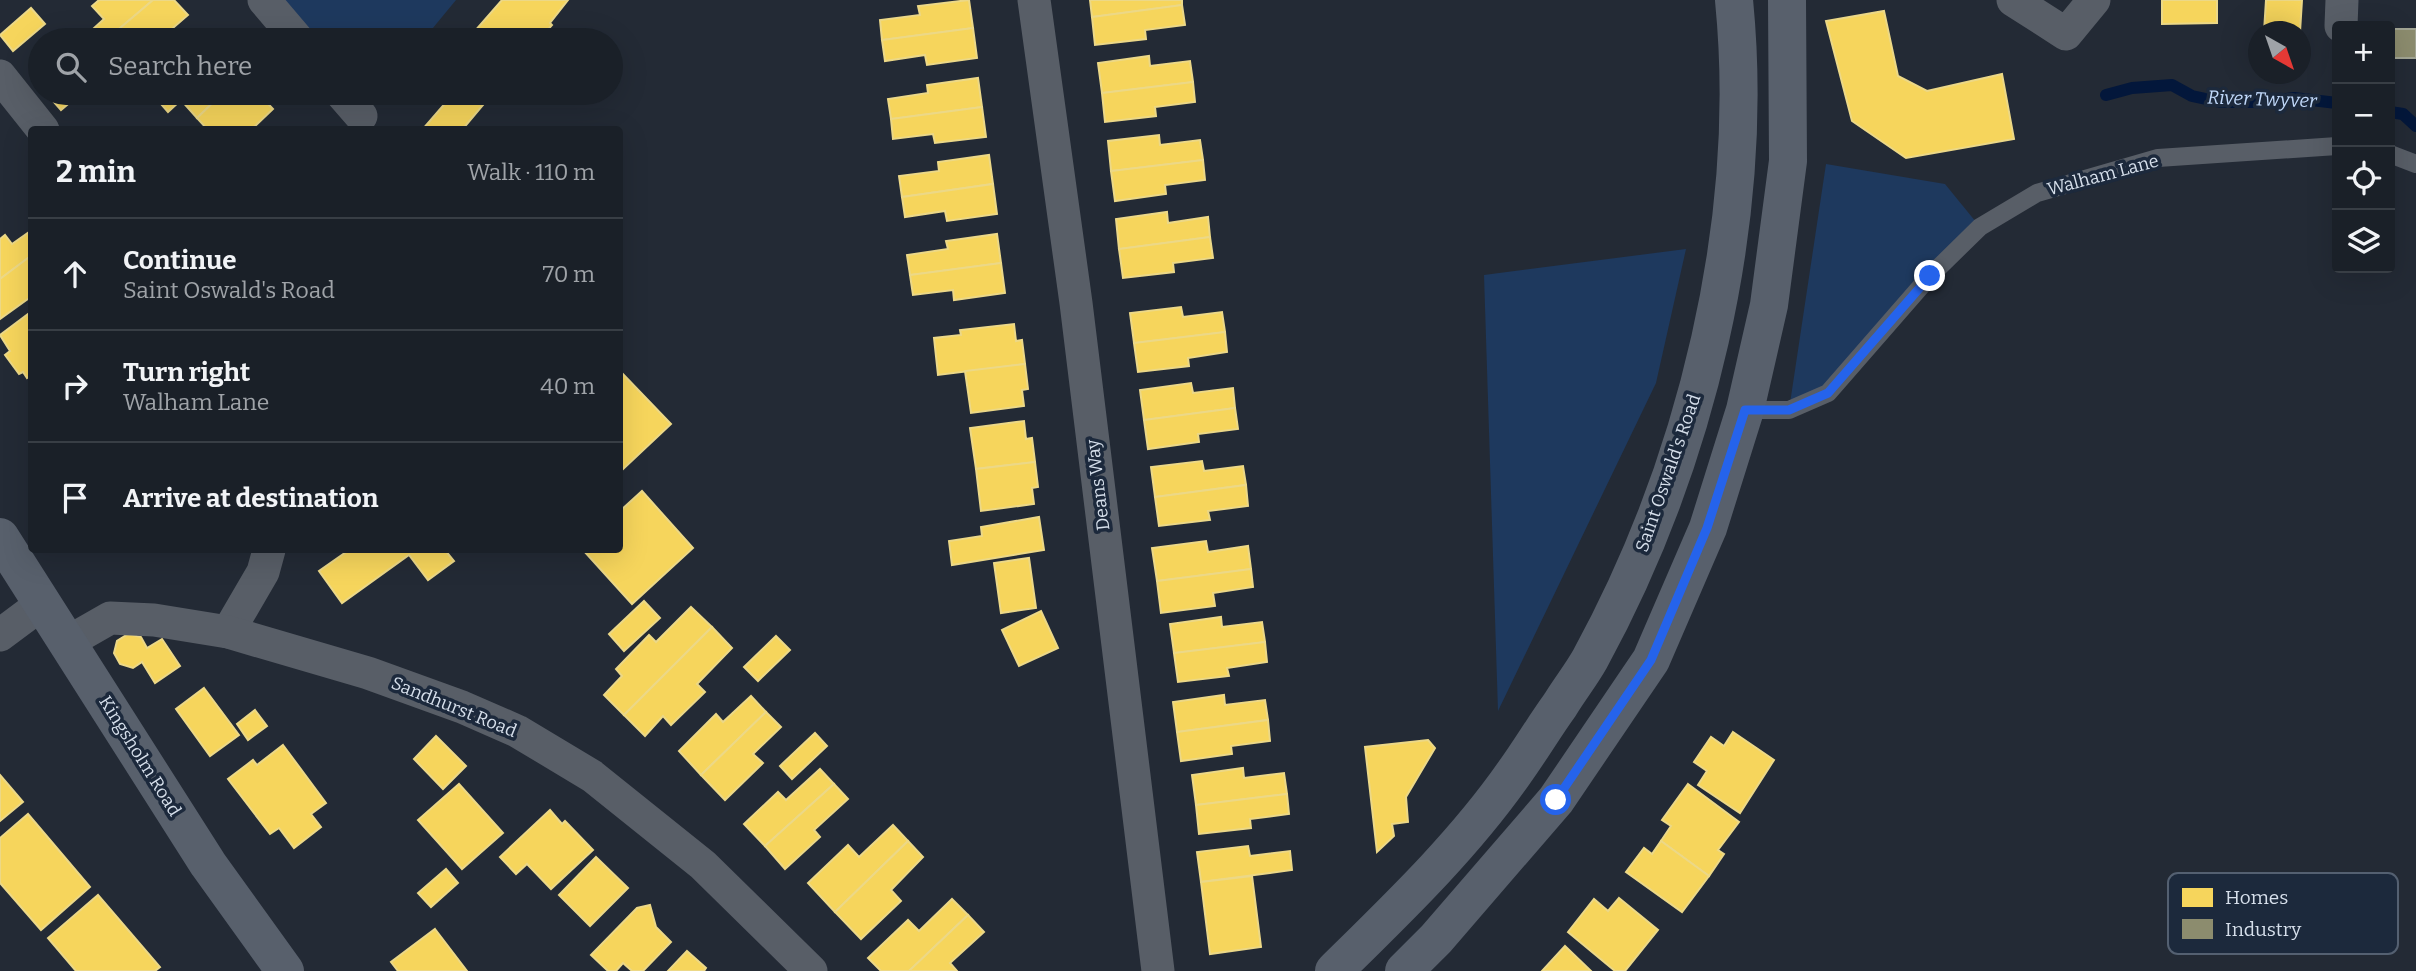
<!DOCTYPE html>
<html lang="en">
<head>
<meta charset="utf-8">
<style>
  body { margin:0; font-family:Bitter,serif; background:#232830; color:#f1f3f6 }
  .controls { position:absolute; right:21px; top:21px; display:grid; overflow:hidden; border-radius:7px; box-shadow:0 7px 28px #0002 }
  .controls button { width:63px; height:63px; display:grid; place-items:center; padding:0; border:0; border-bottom:2px solid #383e45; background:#1a2028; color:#f1f3f6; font:35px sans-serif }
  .compass { position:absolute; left:2248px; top:21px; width:63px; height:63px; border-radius:50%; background:#1a2028; box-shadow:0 7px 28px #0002; rotate:140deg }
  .stop { position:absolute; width:21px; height:21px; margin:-16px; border:5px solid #2563eb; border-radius:50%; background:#fff }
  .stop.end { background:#2563eb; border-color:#fff; box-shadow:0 2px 7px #0008 }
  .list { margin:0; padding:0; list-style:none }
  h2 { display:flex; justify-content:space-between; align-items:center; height:91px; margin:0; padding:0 28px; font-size:30px }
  h2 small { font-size:23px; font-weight:400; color:#9fa3a8 }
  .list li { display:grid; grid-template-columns:46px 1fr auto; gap:21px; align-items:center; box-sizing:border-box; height:112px; padding:0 28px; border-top:2px solid #383e45 }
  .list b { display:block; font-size:26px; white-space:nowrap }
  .list p { margin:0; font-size:23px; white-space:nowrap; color:#9fa3a8 }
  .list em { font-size:23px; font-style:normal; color:#9fa3a8 }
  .icon { flex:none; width:38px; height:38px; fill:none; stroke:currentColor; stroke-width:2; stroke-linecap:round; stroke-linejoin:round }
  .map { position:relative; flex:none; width:2416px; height:971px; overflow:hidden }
  .search { position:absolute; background:#1a2028; box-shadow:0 7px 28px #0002; left:28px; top:28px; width:595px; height:77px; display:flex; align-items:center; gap:18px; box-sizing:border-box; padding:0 24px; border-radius:38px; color:#9fa3a8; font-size:26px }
  .panel { position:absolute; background:#1a2028; box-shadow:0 7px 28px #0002; left:28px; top:126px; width:595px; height:427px; border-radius:7px }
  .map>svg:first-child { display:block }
</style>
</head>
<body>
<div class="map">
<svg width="2416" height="971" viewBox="0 0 2416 971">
  <rect width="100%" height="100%" fill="#232a35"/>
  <!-- green -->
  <g fill="#1e395e">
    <path d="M264,0H456L423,40H298Z"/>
    <path d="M1826,164L1945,184L1980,227L1828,393L1789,410Z"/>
    <path d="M1686,249L1656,383L1498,711L1484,275Z"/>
  </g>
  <!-- homes -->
  <g fill="#f6d55c" stroke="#ecd887" stroke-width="2">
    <path d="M99,0H153L106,40H81L104,19L92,6Z"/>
    <path d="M153,0H174L188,15L159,40H106Z"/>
    <path d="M502,0H568L550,23L552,25L539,40H467Z"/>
    <path d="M969,0L973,28L882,40L880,20L920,15L918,6Z"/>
    <path d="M1090,0H1182V5L1092,17Z"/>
    <path d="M2162,0H2217V23L2162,24Z"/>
    <path d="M2266,0H2302L2300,32H2264Z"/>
    <path d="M1182,5L1185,25L1145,30L1146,39L1095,45L1092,17Z"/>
    <path d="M31,8L45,24L13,51L0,35Z"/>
    <path d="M1884,11L1898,76L1927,91L2002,74L2014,139L1906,158L1852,121L1826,21Z"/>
    <path d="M973,28L977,58L927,65L925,55L885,61L882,40Z"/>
    <path d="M1149,56L1150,66L1190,61L1193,82L1102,93L1098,63Z"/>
    <path d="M978,78L982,107L891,119L888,99L928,93L927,85Z"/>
    <path d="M1193,82L1195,102L1155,107L1156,116L1105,122L1102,93Z"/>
    <path d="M46,93H81L61,110Z"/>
    <path d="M158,93H223L197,118L181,100L168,112L154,96Z"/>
    <path d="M223,93H258L273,109L251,130H208L197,118Z"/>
    <path d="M454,93H493L462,130H422Z"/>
    <path d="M982,107L986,137L935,143L933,134L893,139L891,119Z"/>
    <path d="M1159,135L1160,145L1200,140L1203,160L1111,171L1108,141Z"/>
    <path d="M989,155L993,184L902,197L899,176L939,171L938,162Z"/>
    <path d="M1203,160L1205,180L1165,185L1166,194L1115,201L1111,171Z"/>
    <path d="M993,184L997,214L947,221L945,211L905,217L902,197Z"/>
    <path d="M1167,212L1168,223L1208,217L1210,237L1119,249L1116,219Z"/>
    <path d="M32,230V255L0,279V239L5,235L12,244Z"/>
    <path d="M997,234L1001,263L910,275L907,255L948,249L946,241Z"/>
    <path d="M1210,237L1213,258L1173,263L1174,272L1123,278L1119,249Z"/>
    <path d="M32,255V296L0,319V279Z"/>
    <path d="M1001,263L1005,293L954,300L953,290L913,295L910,275Z"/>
    <path d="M1181,307L1183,317L1222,312L1225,332L1134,343L1130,313Z"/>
    <path d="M32,311V374L27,378L23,372L19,374L5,355L10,351L0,335Z"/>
    <path d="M1014,324L1016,341L1022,340L1025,364L938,375L934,338L961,335L960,330Z"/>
    <path d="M1225,332L1227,352L1188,358L1189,366L1138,372L1134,343Z"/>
    <path d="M1025,364L1028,389L1022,390L1024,406L971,413L965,371Z"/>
    <path d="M620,371L671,424L620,472Z"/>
    <path d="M1191,383L1193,393L1233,388L1235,408L1144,420L1140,390Z"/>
    <path d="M1235,408L1238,429L1198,434L1199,442L1148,449L1144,420Z"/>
    <path d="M1024,421L1026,439L1032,438L1035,462L976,469L970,428Z"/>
    <path d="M1202,461L1204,471L1243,466L1246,485L1155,497L1151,467Z"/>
    <path d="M1035,462L1038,487L1032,488L1034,504L981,511L976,469Z"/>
    <path d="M1246,485L1248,506L1208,511L1210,520L1159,526L1155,497Z"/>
    <path d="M642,491L693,548L632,604L583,550H620V511Z"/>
    <path d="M1039,517L1044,550L952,565L949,541L982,536L981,527Z"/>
    <path d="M1206,541L1208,552L1248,546L1251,569L1157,581L1152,548Z"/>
    <path d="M349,550H445L454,561L428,580L409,555L342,603L319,571Z"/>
    <path d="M1029,558L1036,608L1001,613L994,563Z"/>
    <path d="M1251,569L1253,587L1213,593L1215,606L1161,613L1157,581Z"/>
    <path d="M644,601L660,618L624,651L609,634Z"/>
    <path d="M691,607L712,627L624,715L604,695L622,676L616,669L649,635L656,642Z"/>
    <path d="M1041,611L1058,648L1019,666L1002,630Z"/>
    <path d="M1221,617L1222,627L1262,622L1265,642L1174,653L1170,624Z"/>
    <path d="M712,627L732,648L697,684L705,692L671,725L663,716L645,736L624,715Z"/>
    <path d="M128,634L141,637L147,648L162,639L180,666L155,683L142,662L133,668L120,664L114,653L117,641Z"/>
    <path d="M776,636L790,650L758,681L744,667Z"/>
    <path d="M1265,642L1267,662L1227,668L1229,676L1178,682L1174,653Z"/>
    <path d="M204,688L239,735L210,756L176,709Z"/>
    <path d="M1224,695L1225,705L1265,700L1268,720L1177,732L1173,702Z"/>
    <path d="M751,696L766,712L701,775L679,751L716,714L723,722Z"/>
    <path d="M255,710L267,726L248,740L237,724Z"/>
    <path d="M766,712L781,727L753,754L763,763L725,800L701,775Z"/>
    <path d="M1268,720L1270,741L1231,746L1232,754L1181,761L1177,732Z"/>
    <path d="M1733,732L1774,760L1740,813L1698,785L1707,771L1694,762L1711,737L1724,746Z"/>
    <path d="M815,733L827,746L792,779L780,766Z"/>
    <path d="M436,736L466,766L443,789L414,759Z"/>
    <path d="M1428,740L1435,748L1406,797L1408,822L1392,824L1394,836L1377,852L1365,747Z"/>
    <path d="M283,745L326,803L311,814L321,827L294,848L279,828L270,834L228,779L253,760L257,765Z"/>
    <path d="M1243,768L1244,778L1284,773L1287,794L1196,805L1192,775Z"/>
    <path d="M820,769L834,784L765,846L744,824L778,792L786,800Z"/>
    <path d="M0,775L23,802L0,821Z"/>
    <path d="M459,784L503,833L462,869L418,820Z"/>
    <path d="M834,784L848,799L814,830L820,837L785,869L765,846Z"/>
    <path d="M1688,784L1739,822L1718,850L1724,854L1709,876L1661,841L1671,826L1662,820Z"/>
    <path d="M1287,794L1289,814L1250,819L1251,828L1199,834L1196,805Z"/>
    <path d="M550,810L562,824L565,821L593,850L551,889L527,864L516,874L500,857Z"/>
    <path d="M28,814L90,887L41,930L0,883V838Z"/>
    <path d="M893,825L908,841L835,912L808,883L848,845L859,857Z"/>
    <path d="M908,841L923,857L891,890L901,901L861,939L835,912Z"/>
    <path d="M1661,841L1709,876L1682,912L1626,872L1644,848L1652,854Z"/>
    <path d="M1248,846L1250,856L1290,851L1292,870L1201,882L1197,852Z"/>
    <path d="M596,857L628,888L590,926L559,895Z"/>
    <path d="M446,869L458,883L431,907L418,893Z"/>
    <path d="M1252,876L1261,947L1210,954L1201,882Z"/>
    <path d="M98,895L160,967L155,971H76L48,938Z"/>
    <path d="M1619,898L1658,930L1625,971H1615L1568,932L1594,899L1608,911Z"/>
    <path d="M952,899L968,915L909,971H881L868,958L908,920L919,931Z"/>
    <path d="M650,905L656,927L671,942L643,971H632L623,963L616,971H608L591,955L637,908Z"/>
    <path d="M968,915L984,932L950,963L957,971H909Z"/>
    <path d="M435,929L467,971H398L391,962Z"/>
    <path d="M1565,946L1591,971H1542Z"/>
    <path d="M687,951L706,968L704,971H668Z"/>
  </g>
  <!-- industry -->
  <rect fill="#8c8c6e" stroke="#a2a594" stroke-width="2" x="2390" y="29" width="26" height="29"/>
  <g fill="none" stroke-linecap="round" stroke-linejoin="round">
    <!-- stream -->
    <g stroke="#03173b" stroke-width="12">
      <path d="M2106,95L2132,88L2172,85L2192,96L2220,102H2259L2294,98L2337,103"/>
      <path d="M2390,112L2403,114L2416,126"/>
    </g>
    <!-- service -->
    <g stroke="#585e67" stroke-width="18">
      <path d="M2390,154L2416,164"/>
      <path d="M1745,410H1789L1828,393L1930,276L1980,227L2037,193L2158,158L2337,146"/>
    </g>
    <!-- minor -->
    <g stroke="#585e67" stroke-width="33">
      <path d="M264,0L298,40"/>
      <path d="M1034,0L1076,303L1158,971"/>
      <path d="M2013,0L2066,34L2094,0"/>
      <path d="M2341,26L2342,0"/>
      <path d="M0,76L43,130"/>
      <path d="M341,93L361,116"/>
      <path d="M228,632L263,572L269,550"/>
      <path d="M0,635L43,603"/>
      <path d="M68,642L110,618L154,620L228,632L368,673L462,707L517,731L592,776L703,865L811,971"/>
    </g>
    <!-- primary -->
    <g stroke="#58606c" stroke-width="38">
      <path d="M0,537L208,864L285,971"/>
      <path d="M1334,971C1397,909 1463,846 1514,773C1530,751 1544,727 1560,705C1569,690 1581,675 1590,659C1696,465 1756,221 1734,0"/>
      <path d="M1404,971L1436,939L1556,800L1651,660L1708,528L1745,410L1769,305L1788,161L1787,0"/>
    </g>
  </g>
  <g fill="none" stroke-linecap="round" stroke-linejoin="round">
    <!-- route -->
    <path stroke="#2563eb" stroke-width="9" d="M1556,800L1651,660L1707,528L1745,410H1789L1828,393L1930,276"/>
  </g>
  <g text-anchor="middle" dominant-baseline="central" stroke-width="7" stroke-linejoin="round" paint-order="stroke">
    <!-- street labels -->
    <g font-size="18" fill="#d6dfeb" stroke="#1c293c">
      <text transform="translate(2103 175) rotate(-15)">Walham Lane</text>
      <text transform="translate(1668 473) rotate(-71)">Saint Oswald's Road</text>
      <text transform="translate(1098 485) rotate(-97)">Deans Way</text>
      <text transform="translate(454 707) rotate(22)">Sandhurst Road</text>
      <text transform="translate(140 756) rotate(58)">Kingsholm Road</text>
    </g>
    <!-- water labels -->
    <g font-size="19" font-style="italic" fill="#c1d9fa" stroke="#1c293c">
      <text transform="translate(2262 99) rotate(2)">River Twyver</text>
    </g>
  </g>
  <!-- legend -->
  <rect x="2168" y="873" width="230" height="81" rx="10" fill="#1c293c" stroke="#546071" stroke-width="2"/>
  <rect x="2182" y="888" width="31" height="19" fill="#f6d55c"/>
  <rect x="2182" y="919" width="31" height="20" fill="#8c8c6e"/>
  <g font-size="19" fill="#d6dfeb">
    <text x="2225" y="904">Homes</text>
    <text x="2225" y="936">Industry</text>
  </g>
</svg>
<div class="controls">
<button>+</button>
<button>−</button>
<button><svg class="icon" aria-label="locate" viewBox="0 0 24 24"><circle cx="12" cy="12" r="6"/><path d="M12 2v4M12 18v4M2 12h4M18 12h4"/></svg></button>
<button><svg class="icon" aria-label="layers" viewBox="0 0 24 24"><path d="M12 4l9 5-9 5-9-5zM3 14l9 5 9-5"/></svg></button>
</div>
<svg class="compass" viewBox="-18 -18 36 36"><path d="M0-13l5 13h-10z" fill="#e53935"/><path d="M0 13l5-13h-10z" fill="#9fa3a8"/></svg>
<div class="stop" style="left:1556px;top:800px"></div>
<div class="stop end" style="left:1930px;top:276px"></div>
<div class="search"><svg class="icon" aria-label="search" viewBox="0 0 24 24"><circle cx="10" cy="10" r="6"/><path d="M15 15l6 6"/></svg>Search here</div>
<section class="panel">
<h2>2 min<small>Walk · 110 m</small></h2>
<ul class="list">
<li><svg class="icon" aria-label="ahead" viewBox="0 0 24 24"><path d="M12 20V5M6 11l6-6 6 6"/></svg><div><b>Continue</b><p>Saint Oswald's Road</p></div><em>70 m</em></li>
<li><svg class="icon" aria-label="right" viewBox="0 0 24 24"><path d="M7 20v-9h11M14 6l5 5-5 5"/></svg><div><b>Turn right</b><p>Walham Lane</p></div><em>40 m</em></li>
<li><svg class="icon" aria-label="arrive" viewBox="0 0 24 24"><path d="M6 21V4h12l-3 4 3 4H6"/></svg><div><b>Arrive at destination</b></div></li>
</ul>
</section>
</div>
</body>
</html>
